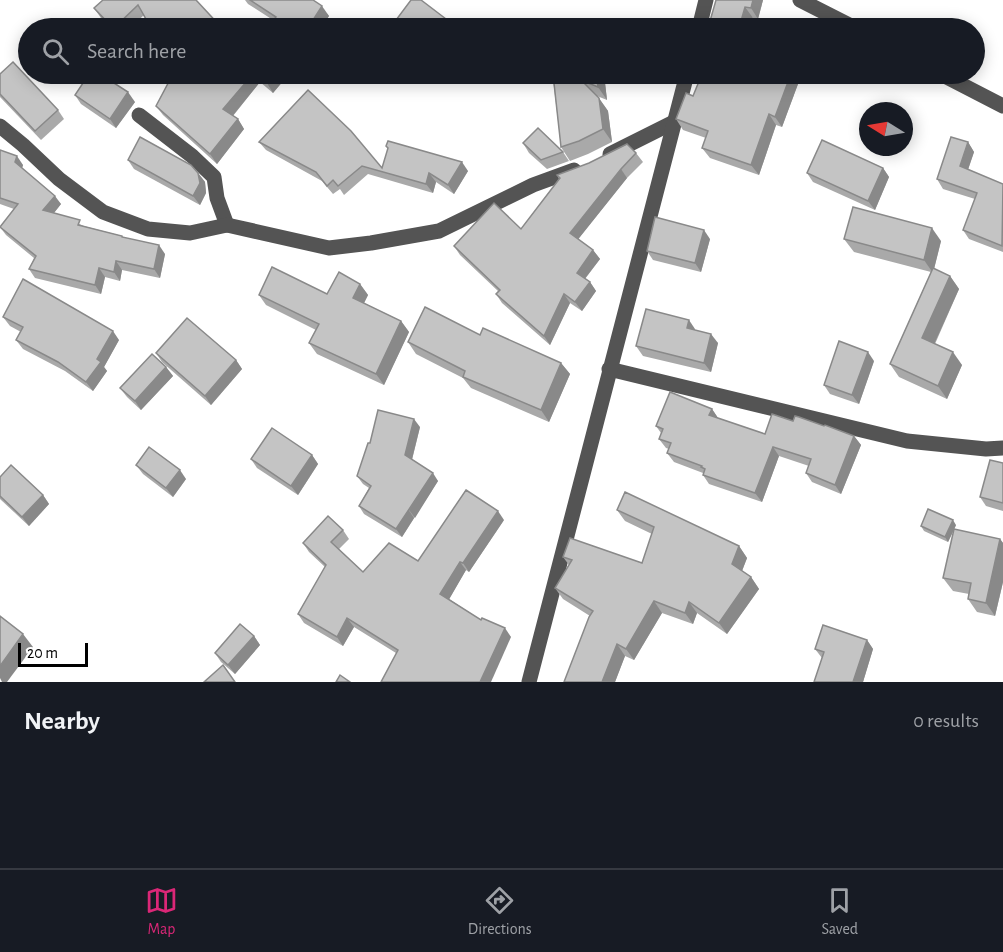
<!DOCTYPE html>
<html lang="en">
<head>
<meta charset="utf-8">
<style>
  body { margin:0; font-family:"Alegreya Sans",sans-serif; background:#242831; color:#f1f3f6 }
  .compass { position:absolute; left:859px; top:102px; width:54px; height:54px; border-radius:50%; background:#171b24; box-shadow:0 3px 15px #0003; rotate:281deg }
  .scale { position:absolute; left:18px; bottom:15px; width:70px; box-sizing:border-box; padding-left:6px; border:3px solid #000; border-top:0; font-size:16px; line-height:21px; white-space:nowrap; color:#000; -webkit-text-stroke:4px #fff; paint-order:stroke }
  .list { margin:0; padding:0; list-style:none }
  h2 { display:flex; justify-content:space-between; align-items:center; height:78px; margin:0; padding:0 24px; font-size:26px }
  h2 small { font-size:20px; font-weight:400; color:#9ea1a6 }
  .icon { flex:none; width:33px; height:33px; fill:none; stroke:currentColor; stroke-width:2; stroke-linecap:round; stroke-linejoin:round }
  .map { position:relative; flex:none; width:1003px; height:682px; overflow:hidden }
  .search { position:absolute; background:#171b24; box-shadow:0 3px 15px #0003; left:18px; right:18px; top:18px; height:66px; display:flex; align-items:center; gap:15px; box-sizing:border-box; padding:0 21px; border-radius:33px; color:#9ea1a6; font-size:22px }
  .sheet { height:186px; background:#171b24 }
  nav { display:flex; justify-content:space-around; align-items:center; box-sizing:border-box; height:84px; border-top:2px solid #363941; background:#171b24; font-size:16px; color:#9ea1a6 }
  nav a { display:grid; justify-items:center; gap:3px }
  nav .on { color:#db2777 }
  .map>svg:first-child { display:block }
</style>
</head>
<body>
<div class="map">
<svg width="1003" height="682" viewBox="0 0 1003 682">
  <rect width="100%" height="100%" fill="#fff"/>
  <g fill="none" stroke-linecap="round" stroke-linejoin="round">
    <!-- minor -->
    <g stroke="#545454" stroke-width="15">
      <path d="M800,0L855,28"/>
      <path d="M699,28L706,0"/>
      <path d="M941,74L1003,106"/>
      <path d="M139,115L192,156L214,177L217,198L227,225"/>
      <path d="M0,126L23,145L59,179L103,212L148,229L190,233L227,225L329,248L371,243L439,231L533,185L574,170"/>
      <path d="M610,154L674,122"/>
      <path d="M609,369L907,441L986,449L1003,448"/>
      <path d="M529,682L687,74"/>
    </g>
  </g>
  <!-- wall -->
  <g fill="#a9a9a9">
    <path d="M196,0L222,28H151L144,15L130,28H111L101,18L94,8Z"/>
    <path d="M245,0H313L329,16L321,28H267L273,20L248,4Z"/>
    <path d="M716,0H763L758,19L753,18Z"/>
    <path d="M0,74L58,110L64,119L41,140L0,97Z"/>
    <path d="M173,74H289L273,93L260,82L233,116L238,119L244,129L217,164L163,115L156,106Z"/>
    <path d="M543,74H604L607,100L597,96L608,111L612,142L588,154L570,161L561,147L553,79L545,76Z"/>
    <path d="M798,84L782,127L776,125L759,175L710,158L702,148L706,138L683,130L676,119L693,96Z"/>
    <path d="M75,95L135,102L116,128L81,104Z"/>
    <path d="M259,142L382,168L388,149L386,146L468,171L454,194L436,182L433,193L368,174L344,195L340,189L333,194L322,181L266,150Z"/>
    <path d="M968,142L974,152L968,170L1003,184V252L969,239L963,230L975,199L943,189L937,179Z"/>
    <path d="M523,143L563,152L569,161L547,169L529,153Z"/>
    <path d="M0,150L23,165L22,168L61,204L54,213L84,226L122,236L124,238L165,254L160,278L122,270L120,281L105,277L101,294L35,278L29,269L34,258L6,235L0,227L14,209L0,204Z"/>
    <path d="M636,153L643,162L627,178L578,239L593,250L600,259L585,279L590,282L596,291L582,311L570,303L550,345L502,303L496,294L498,291L460,255L454,246L521,229L559,179L557,175Z"/>
    <path d="M128,160L198,173L205,182L206,193L200,205L134,169Z"/>
    <path d="M883,168L889,177L875,210L813,182L807,173Z"/>
    <path d="M710,239L701,272L653,260L647,251Z"/>
    <path d="M844,239L941,241L934,269L950,276L959,289L935,344L962,365L947,399L899,377L890,364L931,272L854,252Z"/>
    <path d="M360,284L368,295L364,303L401,321L409,332L384,385L317,354L309,343L316,330L266,305L259,295L327,294Z"/>
    <path d="M3,317L119,340L104,367L107,371L93,391L65,371L23,349L16,340L21,332L10,326Z"/>
    <path d="M695,329V330L718,343L711,372L643,356L636,346Z"/>
    <path d="M480,335L561,363L570,374L549,422L471,388L463,378L416,354L408,342Z"/>
    <path d="M156,353L236,360L242,369L211,405L162,362Z"/>
    <path d="M874,361L859,404L830,394L824,385Z"/>
    <path d="M166,367L173,376L141,410L127,397L120,388Z"/>
    <path d="M712,409L718,418L765,434L793,421L854,436L861,445L841,494L812,482L806,473L809,466L779,456L762,502L709,484L703,475V473L674,462L667,453L669,449L666,448L659,439L661,433L656,426Z"/>
    <path d="M420,427L412,460L438,481L402,537L364,514L359,506L369,488L363,484L357,476L370,443Z"/>
    <path d="M312,455L318,464L298,495L257,468L251,459Z"/>
    <path d="M1003,463V511L986,506L980,497Z"/>
    <path d="M136,465L186,479L173,497L143,474Z"/>
    <path d="M0,477L43,495L49,504L29,526L0,499Z"/>
    <path d="M617,510L739,546L747,558L742,571L751,577L759,589L727,634L697,613L693,624L662,613L634,660L625,656L615,682H564L590,616L563,599L555,588L569,565L563,557L642,563L652,534L625,521Z"/>
    <path d="M504,520L469,572L466,570L449,599L481,620L511,637L396,653L354,627L343,646L304,623L298,614L325,567L309,552L303,543L343,530L349,539L339,549L363,572L418,561Z"/>
    <path d="M956,525L954,530L1000,539L1003,543V582L995,616L977,612L968,599L969,594L953,591L943,578L954,530L948,542L924,531L921,526Z"/>
    <path d="M254,636L260,645L235,674L221,662L215,653Z"/>
    <path d="M867,640L873,649L863,682H814L822,658L815,649Z"/>
  </g>
  <!-- shaded-wall -->
  <g fill="#898989">
    <path d="M753,0H763L758,19L751,8Z"/>
    <path d="M322,6L329,16L321,28H308Z"/>
    <path d="M745,7L753,18L750,28H739Z"/>
    <path d="M178,19L184,28H172Z"/>
    <path d="M450,22L454,28H445Z"/>
    <path d="M253,74H254L260,82L230,119L223,109Z"/>
    <path d="M274,74H289L273,93L267,83Z"/>
    <path d="M596,74H604L607,100L598,87Z"/>
    <path d="M791,74L798,84L782,127L775,117Z"/>
    <path d="M128,92L135,102L116,128L110,119Z"/>
    <path d="M599,98L608,111L612,142L603,129Z"/>
    <path d="M769,114L776,125L759,175L751,165Z"/>
    <path d="M238,119L244,129L217,164L210,154Z"/>
    <path d="M968,142L974,152L966,175L960,166Z"/>
    <path d="M17,156L23,165L21,171L15,162Z"/>
    <path d="M462,162L468,171L454,194L448,185Z"/>
    <path d="M883,168L889,177L875,210L868,201Z"/>
    <path d="M621,169L627,178L576,242L570,233Z"/>
    <path d="M198,173L205,182L206,193L200,205L193,196Z"/>
    <path d="M429,173L436,182L433,193L426,184Z"/>
    <path d="M55,196L61,204L49,219L43,210Z"/>
    <path d="M932,228L941,241L933,273L924,260Z"/>
    <path d="M704,230L710,239L701,272L695,263Z"/>
    <path d="M159,245L165,254L160,278L154,269Z"/>
    <path d="M593,250L600,259L583,281L577,273Z"/>
    <path d="M116,261L122,270L120,281L114,272Z"/>
    <path d="M99,268L105,277L101,294L95,285Z"/>
    <path d="M950,276L959,289L931,351L922,338Z"/>
    <path d="M590,282L596,291L582,311L575,302Z"/>
    <path d="M360,284L368,295L361,309L353,298Z"/>
    <path d="M564,294L570,303L550,345L544,336Z"/>
    <path d="M689,320L695,329L693,337L687,328Z"/>
    <path d="M401,321L409,332L384,385L376,374Z"/>
    <path d="M113,331L119,340L104,367L107,371L93,391L86,382L97,359Z"/>
    <path d="M711,334L718,343L711,372L704,363Z"/>
    <path d="M868,352L874,361L859,404L852,395Z"/>
    <path d="M953,352L962,365L947,399L938,386Z"/>
    <path d="M236,360L242,369L211,405L205,396Z"/>
    <path d="M561,363L570,374L549,422L541,410Z"/>
    <path d="M166,367L173,376L141,410L135,401Z"/>
    <path d="M712,409L718,418L709,415Z"/>
    <path d="M414,419L420,427L411,463L405,455Z"/>
    <path d="M854,436L861,445L841,494L835,485Z"/>
    <path d="M773,447L779,456L762,502L755,493Z"/>
    <path d="M312,455L318,464L298,495L291,486Z"/>
    <path d="M180,470L186,479L173,497L166,488Z"/>
    <path d="M433,473L438,481L415,518L409,510Z"/>
    <path d="M43,495L49,504L29,526L22,517Z"/>
    <path d="M408,509L414,518L402,537L396,529Z"/>
    <path d="M498,511L504,520L469,572L463,563Z"/>
    <path d="M953,520L956,525L948,542L945,537Z"/>
    <path d="M1000,539L1003,543V582L995,616L986,603Z"/>
    <path d="M739,546L747,558L740,576L732,564Z"/>
    <path d="M460,562L466,570L447,603L440,594Z"/>
    <path d="M751,577L759,589L727,634L719,623Z"/>
    <path d="M654,601L662,613L634,660L626,649Z"/>
    <path d="M689,602L697,613L693,624L685,613Z"/>
    <path d="M347,618L354,627L343,646L337,637Z"/>
    <path d="M505,628L511,637L491,682H480Z"/>
    <path d="M23,634L33,647L7,682H2L0,678V666Z"/>
    <path d="M254,636L260,645L235,674L228,665Z"/>
    <path d="M867,640L873,649L863,682H853Z"/>
    <path d="M617,644L625,656L615,682H602Z"/>
  </g>
  <!-- building -->
  <g fill="#c4c4c4" stroke="#898989" stroke-width="1.5">
    <path d="M103,0H196L222,28H193L178,19L172,28H151L138,5L114,28H113L94,8Z"/>
    <path d="M250,0H313L322,6L308,28H267L276,17Z"/>
    <path d="M411,0H421L450,22L445,28H398L393,24Z"/>
    <path d="M716,0H753L751,8L745,7L739,28H708Z"/>
    <path d="M13,62L58,110L35,131L0,94V74Z"/>
    <path d="M89,74H100L128,92L110,119L75,95Z"/>
    <path d="M173,74H253L223,109L238,119L210,154L156,106Z"/>
    <path d="M255,74H274L267,83Z"/>
    <path d="M553,74H596L598,87L581,80L599,98L603,129L579,141L561,147Z"/>
    <path d="M702,74H791L775,117L769,114L751,165L702,148L708,131L676,119L686,93L693,96Z"/>
    <path d="M308,90L351,131L382,168L388,148L386,146L388,141L462,162L448,185L429,173L426,184L362,166L338,186L333,180L327,186L316,172L259,142Z"/>
    <path d="M538,128L563,152L541,160L523,143Z"/>
    <path d="M140,137L191,165L198,173L200,183L193,196L128,160Z"/>
    <path d="M951,137L968,142L960,166L1003,184L1002,246L963,230L977,193L937,179Z"/>
    <path d="M822,140L883,168L868,201L807,173Z"/>
    <path d="M627,144L636,153L621,169L570,233L593,250L577,273L590,282L575,302L564,294L544,336L496,294L500,290L454,246L494,203L521,229L560,178L557,175L589,163Z"/>
    <path d="M0,150L17,156L15,162L55,196L43,210L80,220L78,225L122,236V237L159,245L154,269L116,261L114,272L99,268L95,285L29,269L36,256L0,227L18,204L0,198Z"/>
    <path d="M853,207L932,228L924,260L844,239Z"/>
    <path d="M655,217L704,230L695,263L647,251Z"/>
    <path d="M272,267L327,294L339,272L360,284L353,298L401,321L376,374L309,343L319,324L259,295Z"/>
    <path d="M933,268L950,276L922,338L953,352L938,386L890,364Z"/>
    <path d="M23,279L113,331L97,359L101,362L86,382L58,362L16,340L23,327L3,317Z"/>
    <path d="M425,307L480,335L483,328L561,363L541,410L463,377L465,371L408,342Z"/>
    <path d="M646,309L689,320L687,328L711,334L704,363L636,346Z"/>
    <path d="M187,318L236,360L205,396L156,353Z"/>
    <path d="M839,341L868,352L852,395L824,385Z"/>
    <path d="M152,354L166,367L135,401L120,388Z"/>
    <path d="M670,392L712,409L709,415L765,434L772,414L793,421L795,416L799,417L824,426L825,425L854,436L835,485L806,473L811,459L773,447L755,493L703,475L705,469L701,467L702,466L667,453L671,443L659,439L663,429L656,426Z"/>
    <path d="M378,410L414,419L405,455L433,473L396,529L359,506L371,486L357,476L368,443H370Z"/>
    <path d="M272,428L312,455L291,486L251,459Z"/>
    <path d="M149,447L180,470L166,488L136,465Z"/>
    <path d="M990,460L1003,463V503L980,497Z"/>
    <path d="M11,465L43,495L22,517L0,496V477Z"/>
    <path d="M466,490L498,511L463,563L460,562L440,594L481,620L482,618L505,628L480,682H381L398,650L347,618L337,637L298,614L326,565L303,543L328,516L343,530L331,542L363,572L389,543L418,561Z"/>
    <path d="M625,492L739,546L732,564L751,577L719,623L689,602L685,613L654,601L626,649L617,644L602,682H564L589,617L593,611L555,588L572,560L563,557L570,538L642,563L654,527L617,510Z"/>
    <path d="M928,509L953,520L945,537L921,526Z"/>
    <path d="M954,529L1000,539L986,603L968,599L971,583L943,578Z"/>
    <path d="M0,616L23,634L0,666Z"/>
    <path d="M240,624L254,636L228,665L215,653Z"/>
    <path d="M823,625L867,640L853,682H814L824,652L815,649Z"/>
    <path d="M223,665L235,682H204Z"/>
    <path d="M340,675L350,682H336Z"/>
  </g>
</svg>
<svg class="compass" viewBox="-18 -18 36 36"><path d="M0-13l5 13h-10z" fill="#e53935"/><path d="M0 13l5-13h-10z" fill="#9ea1a6"/></svg>
<div class="scale">20 m</div>
<div class="search"><svg class="icon" aria-label="search" viewBox="0 0 24 24"><circle cx="10" cy="10" r="6"/><path d="M15 15l6 6"/></svg>Search here</div>
</div>
<section class="sheet">
<h2>Nearby<small>0 results</small></h2>
<ul class="list">
</ul>
</section>
<nav>
<a class="on"><svg class="icon" aria-label="map" viewBox="0 0 24 24"><path d="M3 6l6-2 6 2 6-2v14l-6 2-6-2-6 2zM9 4v14M15 6v14"/></svg>Map</a>
<a><svg class="icon" aria-label="directions" viewBox="0 0 24 24"><path d="M12 3l9 9-9 9-9-9zM9 14v-3h6M13 9l2 2-2 2"/></svg>Directions</a>
<a><svg class="icon" aria-label="saved" viewBox="0 0 24 24"><path d="M7 4h10v16l-5-4-5 4z"/></svg>Saved</a>
</nav>
</body>
</html>
